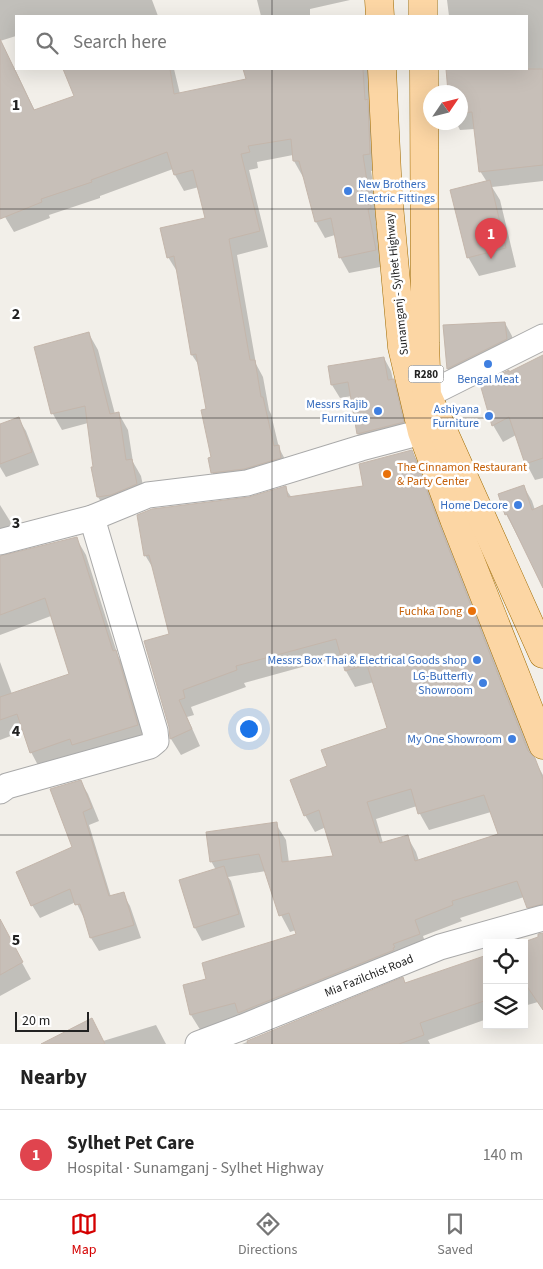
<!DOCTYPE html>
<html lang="en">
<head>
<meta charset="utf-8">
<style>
  body { margin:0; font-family:"Source Sans 3",sans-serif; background:#f2f2f2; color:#222 }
  .controls { position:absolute; right:15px; bottom:15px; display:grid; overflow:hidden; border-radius:0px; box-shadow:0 5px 20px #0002 }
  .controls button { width:45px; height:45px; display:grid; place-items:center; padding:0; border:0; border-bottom:1px solid #e0e0e0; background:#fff; color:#222; font:25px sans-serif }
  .compass { position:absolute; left:423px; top:85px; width:45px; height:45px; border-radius:50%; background:#fff; box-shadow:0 5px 20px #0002; rotate:55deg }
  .scale { position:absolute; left:15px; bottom:12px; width:74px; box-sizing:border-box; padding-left:5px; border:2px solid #222; border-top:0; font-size:14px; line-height:18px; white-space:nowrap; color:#222; -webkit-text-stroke:4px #fff; paint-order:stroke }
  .you { position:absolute; left:248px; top:728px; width:18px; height:18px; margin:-12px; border:4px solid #fff; border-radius:50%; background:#1a73e8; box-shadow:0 0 0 8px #1a73e833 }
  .badge { display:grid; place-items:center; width:32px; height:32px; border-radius:50%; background:#d40000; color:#fff; font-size:16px; font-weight:700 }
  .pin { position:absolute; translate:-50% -41px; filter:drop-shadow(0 1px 2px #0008) }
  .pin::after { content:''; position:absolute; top:26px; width:18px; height:15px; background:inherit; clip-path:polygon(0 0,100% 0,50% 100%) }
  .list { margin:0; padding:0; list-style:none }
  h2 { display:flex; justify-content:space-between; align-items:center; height:65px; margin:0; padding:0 20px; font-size:21px }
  h2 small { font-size:16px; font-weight:400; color:#767676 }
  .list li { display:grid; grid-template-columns:32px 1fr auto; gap:15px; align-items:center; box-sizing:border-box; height:90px; padding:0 20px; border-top:1px solid #e0e0e0 }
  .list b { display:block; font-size:19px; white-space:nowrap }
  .list p { margin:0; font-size:16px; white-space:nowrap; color:#767676 }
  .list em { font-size:16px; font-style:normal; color:#767676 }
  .icon { flex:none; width:28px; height:28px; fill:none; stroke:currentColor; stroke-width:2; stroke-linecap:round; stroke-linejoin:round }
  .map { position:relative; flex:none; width:543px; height:1044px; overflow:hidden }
  .search { position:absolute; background:#fff; box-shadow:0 5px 20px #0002; left:15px; right:15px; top:15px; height:55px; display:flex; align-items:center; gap:12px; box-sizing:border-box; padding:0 18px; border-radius:0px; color:#767676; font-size:19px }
  .sheet { height:155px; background:#fff }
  nav { display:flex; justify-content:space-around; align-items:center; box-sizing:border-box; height:70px; border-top:1px solid #e0e0e0; background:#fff; font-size:14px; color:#767676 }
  nav a { display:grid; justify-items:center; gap:2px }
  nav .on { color:#d40000 }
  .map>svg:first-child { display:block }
</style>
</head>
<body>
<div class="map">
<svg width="543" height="1044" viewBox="0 0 543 1044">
  <rect width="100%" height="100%" fill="#f2efe9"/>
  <!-- shadow -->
  <g fill="#0003" fill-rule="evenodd">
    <path d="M0,0H152L158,16H16V36L0,41Z"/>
    <path d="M257,0H350L310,9V16H261Z"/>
    <path d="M447,0H543V181L492,187L500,200L516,267L479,276L468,257L487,182L480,171L475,129L460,130L456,122H460V92H449L447,70L452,69H527V16H449Z"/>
    <path d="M6,53L15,69L35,111L76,96L64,69H174L180,94L247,80L245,69H371L379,169L371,171L380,224L376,225L385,266L349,273L340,257L335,235L325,238L316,222L304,177H303L294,161L293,155L257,162L258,168L249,170L268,247L237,255L256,364L263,377L269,410L271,414L279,448L287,463L221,488L212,472L213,458L207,410L200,367L192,355L178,273L168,257L207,219L199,187L184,191L175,175L173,169L100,196V198L49,215L50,218L14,232L5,217L0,204V55Z"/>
    <path d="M505,323L512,336L514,352L455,381L448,369L444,327Z"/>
    <path d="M89,334L98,350L115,414H119L128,430L133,462L141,476L146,500L108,513L98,497L92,468H95L88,423L62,430L53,414L36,348Z"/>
    <path d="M384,358L391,371L393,380L400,394L410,435L366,447L358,434L352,396L340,398L332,385L329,367Z"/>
    <path d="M509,372L543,424V478L535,480L526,463L516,435L503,442L493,425L482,385Z"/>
    <path d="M18,418L26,431L39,465L6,477L0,467V425Z"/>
    <path d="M411,451L421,467L448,542L534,759L543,775V922L538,923L528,907L524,897L460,918L462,921L423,936L428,951L201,1031L191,1015L184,986L208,980L298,935L296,930L290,932L281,915L266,871L228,877L231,881L245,927L202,941L195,928L180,881L216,870L211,861L276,824L286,840L289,863L335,857L326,827L315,832L305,815L328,767L388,729L374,682L355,687L346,671L342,656L244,683L246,687L191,707L194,715L187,717L200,746L181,755L171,739L170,727V635L154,570L145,555L249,498L285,488L292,498L365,487ZM417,806L420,814L429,830L491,812L500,834L419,861L416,852L407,836L383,843L376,819Z"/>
    <path d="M524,487L532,501L535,510L543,517V585L506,514L500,495Z"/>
    <path d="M0,505L10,521L16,542L0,548Z"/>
    <path d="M76,538L86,555L118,656L125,668L147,742L40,769L31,752L24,731L0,740V662L12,694L70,675L51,616L0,635V557Z"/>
    <path d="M81,782L88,794L99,821L89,825L111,897L123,894L130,906L141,938L99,951L91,938L85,917L84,918L76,902L40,918L32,905L74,848Z"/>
    <path d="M0,923L31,979L0,996Z"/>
    <path d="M543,934V1010L538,1002L524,1006V943L540,937Z"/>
    <path d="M487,956V1019L428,1040L430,1044H242L403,979L406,984Z"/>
    <path d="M156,1025L166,1044H43L103,1041Z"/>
  </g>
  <!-- building -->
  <g fill="#c7bfb8" stroke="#c4b6ab" fill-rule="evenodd">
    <path d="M0,39L34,110L74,96L63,69H170L174,94L246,79L243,69H363L365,100L368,99L370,154L363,155L371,208L368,209L376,250L339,258L331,218L315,222L299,161H293L291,139L248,146L250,152L241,154L260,231L229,239L250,360H255L261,397H263L274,446L279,445L281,458L244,469L211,473L208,458L211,457L201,410L206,409L196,354L191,355L174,256L167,258L160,228L205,218L193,170L174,175L167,152L91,180L92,182L41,199L42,202L0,219Z"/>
    <path d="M446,69H543V165L479,172L472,112L460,113V92H448Z"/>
    <path d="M490,180L506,248L467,258L450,190Z"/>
    <path d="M505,322L507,339L447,369L443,325Z"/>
    <path d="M89,332L110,414L119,412L126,460L132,459L137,484L111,495L97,497L91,467H93L85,406L51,414L34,347Z"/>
    <path d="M543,355V458L525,464L509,417L492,426L480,384L509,370V372Z"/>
    <path d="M384,357L388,380L394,379L404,422L357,434L348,382L331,385L328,366Z"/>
    <path d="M19,417L32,452L0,464V424Z"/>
    <path d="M412,450L439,524L528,751L535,758L543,779V904L527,908L517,881L452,901L453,905L415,920L420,934L393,944L395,947L393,948L394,950L238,1013L235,1003L190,1015L183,985L206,979L202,963L296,934L289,913L279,916L259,854L210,862L206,832L277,822L282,862L333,856L319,810L304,816L290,780L327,766L321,750L387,728L367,665L345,671L336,639L236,666L237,670L183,690L185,698L179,700L192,729L170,739L169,727L144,641L169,634L149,555L144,556L137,515L152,509L249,497L286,486L288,497L363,486L359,464ZM411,789L418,814L484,795L498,834L415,861L408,835L380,843L367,802Z"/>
    <path d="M524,485L532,510L543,505V588L507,514L505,515L498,494Z"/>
    <path d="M77,537L113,651L116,650L138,725L72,745L70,739L30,753L17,714L0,720V697L69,674L45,598L0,615V556Z"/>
    <path d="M81,780L92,808L83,812L109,896L124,892L134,925L90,938L80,904L75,905L70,889L31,906L16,872L72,847L50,789Z"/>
    <path d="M224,866L239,914L194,928L179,880Z"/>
    <path d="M0,919L23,962L0,975Z"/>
    <path d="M543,933V1010L524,982V942L538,937V934Z"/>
    <path d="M487,955V1000L420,1023L424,1035L399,1044H248L247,1041L403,977L405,983Z"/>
    <path d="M92,1018L105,1044H41Z"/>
  </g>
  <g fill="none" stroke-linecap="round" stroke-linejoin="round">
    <!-- minor casing -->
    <g stroke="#a9a9a9" stroke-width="27">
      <g id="minor">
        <path d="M427,395L543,337"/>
        <path d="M0,542L92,518L148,495L247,483L361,448L422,432"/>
        <path d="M0,791L7,786L150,746L156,741L155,731L92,518"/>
        <path d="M198,1044L243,1027L440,947L543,918"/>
      </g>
    </g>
    <!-- major casing -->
    <g stroke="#a06b00" stroke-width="29">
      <g id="major">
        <path d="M379,0L380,16"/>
        <path d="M423,0V16"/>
        <path d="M382,69L388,194L402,347L422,432L454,519L543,745"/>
        <path d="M424,69L425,343L427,395L543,654"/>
      </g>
    </g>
    <!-- minor -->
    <use href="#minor" stroke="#fff" stroke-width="25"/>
    <!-- major -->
    <use href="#major" stroke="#fcd6a4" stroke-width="28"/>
  </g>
  <!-- grid -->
  <path fill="none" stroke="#222" stroke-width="1" stroke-opacity="0.55" d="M272,0V16M272,69V1044M0,209H543M0,418H543M0,626H543M0,835H543"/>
  <!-- markers -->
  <g fill="#3f7fe0" stroke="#fff" stroke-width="2">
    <circle cx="348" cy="191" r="5"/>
    <circle cx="488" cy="364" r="5"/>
    <circle cx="378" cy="411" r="5"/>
    <circle cx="489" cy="416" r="5"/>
    <circle cx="518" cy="505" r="5"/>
    <circle cx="477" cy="660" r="5"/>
    <circle cx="483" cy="683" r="5"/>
    <circle cx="512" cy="739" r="5"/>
  </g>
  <g fill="#e8710a" stroke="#fff" stroke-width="2">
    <circle cx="387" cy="474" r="5"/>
    <circle cx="472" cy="611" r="5"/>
  </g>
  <g text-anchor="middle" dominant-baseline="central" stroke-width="5" stroke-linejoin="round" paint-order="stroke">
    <!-- shield labels -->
    <rect fill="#fff" stroke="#646464" stroke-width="1" x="408.5" y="365.5" width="35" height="17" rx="4"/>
    <g font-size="11" font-weight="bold" fill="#222">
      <text x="426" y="374">R280</text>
    </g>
    <!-- shop labels -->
    <g font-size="12" fill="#366cbe" stroke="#fff" text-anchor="end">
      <text x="358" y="184" text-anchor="start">New Brothers<tspan x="358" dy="14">Electric Fittings</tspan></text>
      <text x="488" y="379" text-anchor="middle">Bengal Meat</text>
      <text x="368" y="404">Messrs Rajib<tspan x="368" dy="14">Furniture</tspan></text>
      <text x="479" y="409">Ashiyana<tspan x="479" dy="14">Furniture</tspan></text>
      <text x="508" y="505">Home Decore</text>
      <text x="467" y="660">Messrs Box Thai &amp; Electrical Goods shop</text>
      <text x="473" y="676">LG-Butterfly<tspan x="473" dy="14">Showroom</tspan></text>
      <text x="502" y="739">My One Showroom</text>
    </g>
    <!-- street labels -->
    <g font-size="12" fill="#222" stroke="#fff">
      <text transform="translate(397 284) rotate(-96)">Sunamganj - Sylhet Highway</text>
      <text transform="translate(369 976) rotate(-22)">Mia Fazilchist Road</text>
    </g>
    <!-- food labels -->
    <g font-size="12" fill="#c56008" stroke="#fff" text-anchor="start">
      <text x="397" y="467">The Cinnamon Restaurant<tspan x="397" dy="14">&amp; Party Center</tspan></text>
      <text x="462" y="611" text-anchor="end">Fuchka Tong</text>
    </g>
  </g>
  <g font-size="16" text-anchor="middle" font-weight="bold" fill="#222" stroke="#fff" stroke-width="5" stroke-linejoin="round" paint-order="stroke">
    <text x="16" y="110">1</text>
    <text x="16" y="319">2</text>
    <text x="16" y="528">3</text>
    <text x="16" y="736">4</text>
    <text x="16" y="945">5</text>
  </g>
</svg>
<div class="controls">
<button><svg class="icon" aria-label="locate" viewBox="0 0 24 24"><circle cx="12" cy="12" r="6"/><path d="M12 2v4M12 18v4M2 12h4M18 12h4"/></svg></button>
<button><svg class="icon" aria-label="layers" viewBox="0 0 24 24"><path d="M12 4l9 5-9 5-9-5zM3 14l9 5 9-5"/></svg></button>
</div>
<svg class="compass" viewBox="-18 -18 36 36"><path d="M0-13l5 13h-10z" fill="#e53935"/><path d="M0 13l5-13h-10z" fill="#767676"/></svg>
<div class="scale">20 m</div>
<div class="you"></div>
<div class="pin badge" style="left:491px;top:259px;background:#e0444e">1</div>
<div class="search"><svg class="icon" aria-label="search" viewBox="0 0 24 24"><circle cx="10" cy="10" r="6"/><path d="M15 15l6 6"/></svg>Search here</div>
</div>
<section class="sheet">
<h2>Nearby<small></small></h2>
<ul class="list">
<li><span class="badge" style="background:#e0444e">1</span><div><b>Sylhet Pet Care</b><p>Hospital · Sunamganj - Sylhet Highway</p></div><em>140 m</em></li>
</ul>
</section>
<nav>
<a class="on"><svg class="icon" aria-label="map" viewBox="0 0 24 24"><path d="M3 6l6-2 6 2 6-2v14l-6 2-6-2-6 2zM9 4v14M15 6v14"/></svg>Map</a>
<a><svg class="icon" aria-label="directions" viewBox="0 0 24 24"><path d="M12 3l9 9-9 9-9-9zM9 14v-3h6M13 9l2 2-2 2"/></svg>Directions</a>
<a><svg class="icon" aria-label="saved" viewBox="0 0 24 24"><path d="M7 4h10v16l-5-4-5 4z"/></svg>Saved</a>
</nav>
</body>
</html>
